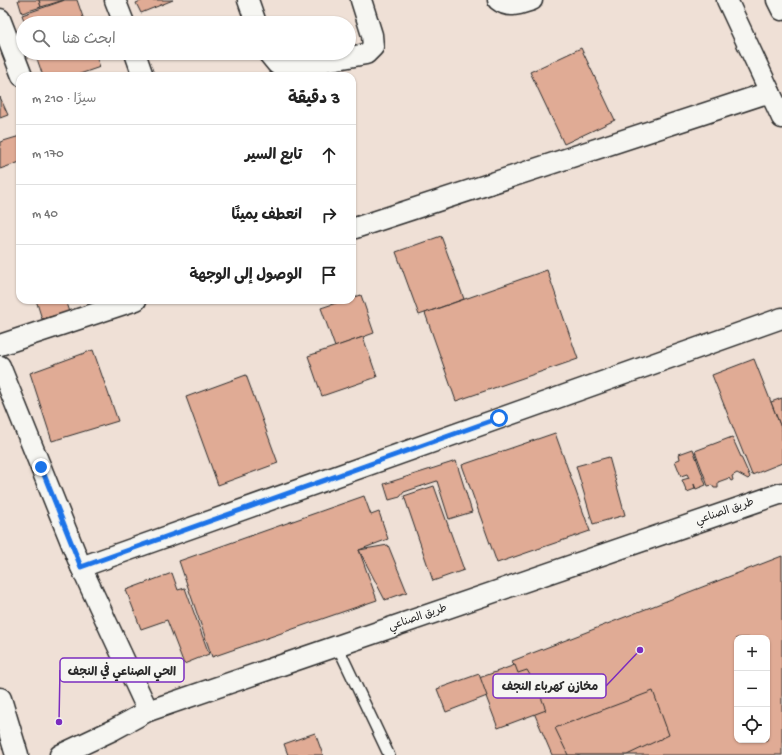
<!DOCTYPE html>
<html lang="ar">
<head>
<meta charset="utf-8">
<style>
  body { margin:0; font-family:"Gochi Hand","Playpen Sans Arabic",sans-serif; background:#f6f6f6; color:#222; direction:rtl }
  .controls { position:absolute; right:12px; bottom:12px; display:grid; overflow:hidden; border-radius:8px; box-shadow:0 1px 3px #0004 }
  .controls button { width:36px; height:36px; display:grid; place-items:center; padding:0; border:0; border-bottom:1px solid #e0e0e0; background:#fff; color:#222; font:20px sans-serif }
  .stop { position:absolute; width:12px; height:12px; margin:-9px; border:3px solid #1a73e8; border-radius:50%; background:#fff }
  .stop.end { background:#1a73e8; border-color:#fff; box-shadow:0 1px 4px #0008 }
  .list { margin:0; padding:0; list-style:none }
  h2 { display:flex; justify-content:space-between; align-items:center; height:52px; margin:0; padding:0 16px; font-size:17px }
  h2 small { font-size:13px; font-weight:400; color:#767676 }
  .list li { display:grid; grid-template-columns:26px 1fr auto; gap:12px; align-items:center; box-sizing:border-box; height:60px; padding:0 16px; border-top:1px solid #e0e0e0 }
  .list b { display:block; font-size:15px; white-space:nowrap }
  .list em { font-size:13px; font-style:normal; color:#767676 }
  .icon { flex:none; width:22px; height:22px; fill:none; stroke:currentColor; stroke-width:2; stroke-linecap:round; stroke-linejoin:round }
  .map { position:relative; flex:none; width:782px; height:755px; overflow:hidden; direction:ltr }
  .search { position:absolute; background:#fff; box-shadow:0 1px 3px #0004; left:16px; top:16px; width:340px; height:44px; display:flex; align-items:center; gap:10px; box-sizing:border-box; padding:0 14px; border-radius:22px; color:#767676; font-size:15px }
  .panel { position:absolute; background:#fff; box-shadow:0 1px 3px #0004; left:16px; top:72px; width:340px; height:232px; border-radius:12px; direction:rtl }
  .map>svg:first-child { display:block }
</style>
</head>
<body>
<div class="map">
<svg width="782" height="755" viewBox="0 0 782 755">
  <rect width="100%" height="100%" fill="#efe0d6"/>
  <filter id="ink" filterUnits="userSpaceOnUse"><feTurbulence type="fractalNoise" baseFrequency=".025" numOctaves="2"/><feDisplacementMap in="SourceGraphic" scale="8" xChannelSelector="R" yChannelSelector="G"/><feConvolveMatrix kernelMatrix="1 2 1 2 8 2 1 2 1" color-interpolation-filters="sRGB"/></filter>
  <g filter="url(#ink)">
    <!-- building -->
    <g fill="#e0ab95" stroke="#2b2b2b" fill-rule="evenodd">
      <path d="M18,0H39L41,7L22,13Z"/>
      <path d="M39,0H64L41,7Z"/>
      <path d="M65,0H77L85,23H25L22,15Z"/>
      <path d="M143,0H173L141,13L136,3Z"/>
      <path d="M581,48L615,120L564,144L530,72Z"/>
      <path d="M35,53H95L100,67L74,76H43Z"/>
      <path d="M0,97L8,115L0,118Z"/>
      <path d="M20,136V162L0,169V142Z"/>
      <path d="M441,236L464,299L419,315L396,252Z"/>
      <path d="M547,270L578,359L456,401L425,313Z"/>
      <path d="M361,295L374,333L335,347L321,308L345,300H352V298Z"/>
      <path d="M36,300H65L69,312L42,319Z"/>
      <path d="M363,337L377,377L322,396L308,356Z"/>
      <path d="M93,350L118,421L52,441L30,373Z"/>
      <path d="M754,359L782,430V463L752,475L712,375Z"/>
      <path d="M246,375L278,463L218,485L186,397Z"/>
      <path d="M782,398V430L771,402Z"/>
      <path d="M555,433L590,531L497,563L462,465Z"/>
      <path d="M732,437L750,477L748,479L737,473L732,476L733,480L731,481L729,478L718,482V488H714L712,485L708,486L695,451Z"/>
      <path d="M693,449L706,485L696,489L694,484L695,489L687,492L682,480L689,478L687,474L681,476L675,461L680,459L679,454Z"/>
      <path d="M609,457L625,515L593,524L576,466Z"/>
      <path d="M456,461L472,512L449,519L437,481L404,492L400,497L389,500L384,484Z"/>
      <path d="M434,486L464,570L433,581L404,496Z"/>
      <path d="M364,496L371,515L379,512L388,539L359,550L377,600L212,657L179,561Z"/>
      <path d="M388,545L407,592L385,600L359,550Z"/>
      <path d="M782,556V755H552L512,661ZM737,638H767V740H737Z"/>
      <path d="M172,573L178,590L185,588L209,654L184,664L167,620L141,629L126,590Z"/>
      <path d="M515,665L518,673L527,670L530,675L520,679L522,684L534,679L546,710L498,728L479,678Z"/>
      <path d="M479,674L487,696L446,712L437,689Z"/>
      <path d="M653,691L669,735L627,755H568L555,728Z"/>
      <path d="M315,733L323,755H288L284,744Z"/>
    </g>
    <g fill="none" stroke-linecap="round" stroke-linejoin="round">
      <!-- service casing -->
      <g stroke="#2b2b2b" stroke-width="13">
        <path id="service" d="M337,645L389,755"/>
      </g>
      <!-- minor casing -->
      <g stroke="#2b2b2b" stroke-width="23">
        <g id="minor">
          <path d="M115,0L124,23"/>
          <path d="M248,0L256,23"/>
          <path d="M498,0C509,9 520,4 532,0"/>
          <path d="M727,0L782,118"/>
          <path d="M777,0L782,10"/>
          <path d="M0,19L22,76"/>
          <path d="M135,53L143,76"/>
          <path d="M268,53L277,64L287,68L366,54L373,47L372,35L361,0"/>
          <path d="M352,229L770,92"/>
          <path d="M0,345L136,300"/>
          <path d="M0,366L81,567L148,711"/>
          <path d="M81,567L782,318"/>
          <path d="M60,755L113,730L148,711L782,493"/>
        </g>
      </g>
      <!-- tertiary casing -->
      <g stroke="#2b2b2b" stroke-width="25">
        <path id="tertiary" d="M0,699L17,755"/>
      </g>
      <!-- service -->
      <use href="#service" stroke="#f6f6f2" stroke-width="10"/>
      <!-- minor -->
      <use href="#minor" stroke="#f6f6f2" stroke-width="20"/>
      <!-- tertiary -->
      <use href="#tertiary" stroke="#f6f6f2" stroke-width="22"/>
    </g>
  </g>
  <g fill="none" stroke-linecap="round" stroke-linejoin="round" filter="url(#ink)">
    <!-- route -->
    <path stroke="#1a73e8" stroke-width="5" d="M41,467L81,567L499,418"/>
  </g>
  <g text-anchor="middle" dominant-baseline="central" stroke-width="4" stroke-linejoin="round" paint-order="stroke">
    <!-- street labels -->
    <g font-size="11" fill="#2b2b2b" stroke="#f6f6f2">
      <text transform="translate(725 512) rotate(-19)">طريق الصناعي</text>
      <text transform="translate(418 618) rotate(-19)">طريق الصناعي</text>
    </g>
  </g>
  <!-- callouts -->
  <path fill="none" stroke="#7b2cbf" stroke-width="1.5" d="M59 722L60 670M640 650L606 686"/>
  <g fill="#7b2cbf" stroke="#f6f6f2" stroke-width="1.5">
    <circle cx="59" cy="722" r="4"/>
    <circle cx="640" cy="650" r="4"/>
  </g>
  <g fill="#f6f6f2" stroke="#7b2cbf" stroke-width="1.5">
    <rect x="60" y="658" width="124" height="24" rx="4"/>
    <rect x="493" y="674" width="113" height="24" rx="4"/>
  </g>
  <g font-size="12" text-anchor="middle" font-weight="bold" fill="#2b2b2b">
    <text x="122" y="675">الحي الصناعي في النجف</text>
    <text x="550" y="690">مخازن كهرباء النجف</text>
  </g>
</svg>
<div class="controls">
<button>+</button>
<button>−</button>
<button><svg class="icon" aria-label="locate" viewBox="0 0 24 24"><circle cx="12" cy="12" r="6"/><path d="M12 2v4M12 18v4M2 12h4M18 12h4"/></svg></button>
</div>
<div class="stop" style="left:499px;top:418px"></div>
<div class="stop end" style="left:41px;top:467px"></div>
<div class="search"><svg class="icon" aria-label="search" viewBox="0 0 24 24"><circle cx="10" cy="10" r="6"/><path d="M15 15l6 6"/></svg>ابحث هنا</div>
<section class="panel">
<h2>3 دقيقة<small>سيرًا · 210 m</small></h2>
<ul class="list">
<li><svg class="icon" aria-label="ahead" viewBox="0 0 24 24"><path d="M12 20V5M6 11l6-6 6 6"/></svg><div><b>تابع السير</b></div><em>170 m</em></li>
<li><svg class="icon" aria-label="right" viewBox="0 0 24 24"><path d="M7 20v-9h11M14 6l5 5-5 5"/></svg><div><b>انعطف يمينًا</b></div><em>40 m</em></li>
<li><svg class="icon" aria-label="arrive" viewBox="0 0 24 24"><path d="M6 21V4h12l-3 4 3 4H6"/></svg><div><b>الوصول إلى الوجهة</b></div></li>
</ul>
</section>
</div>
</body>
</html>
